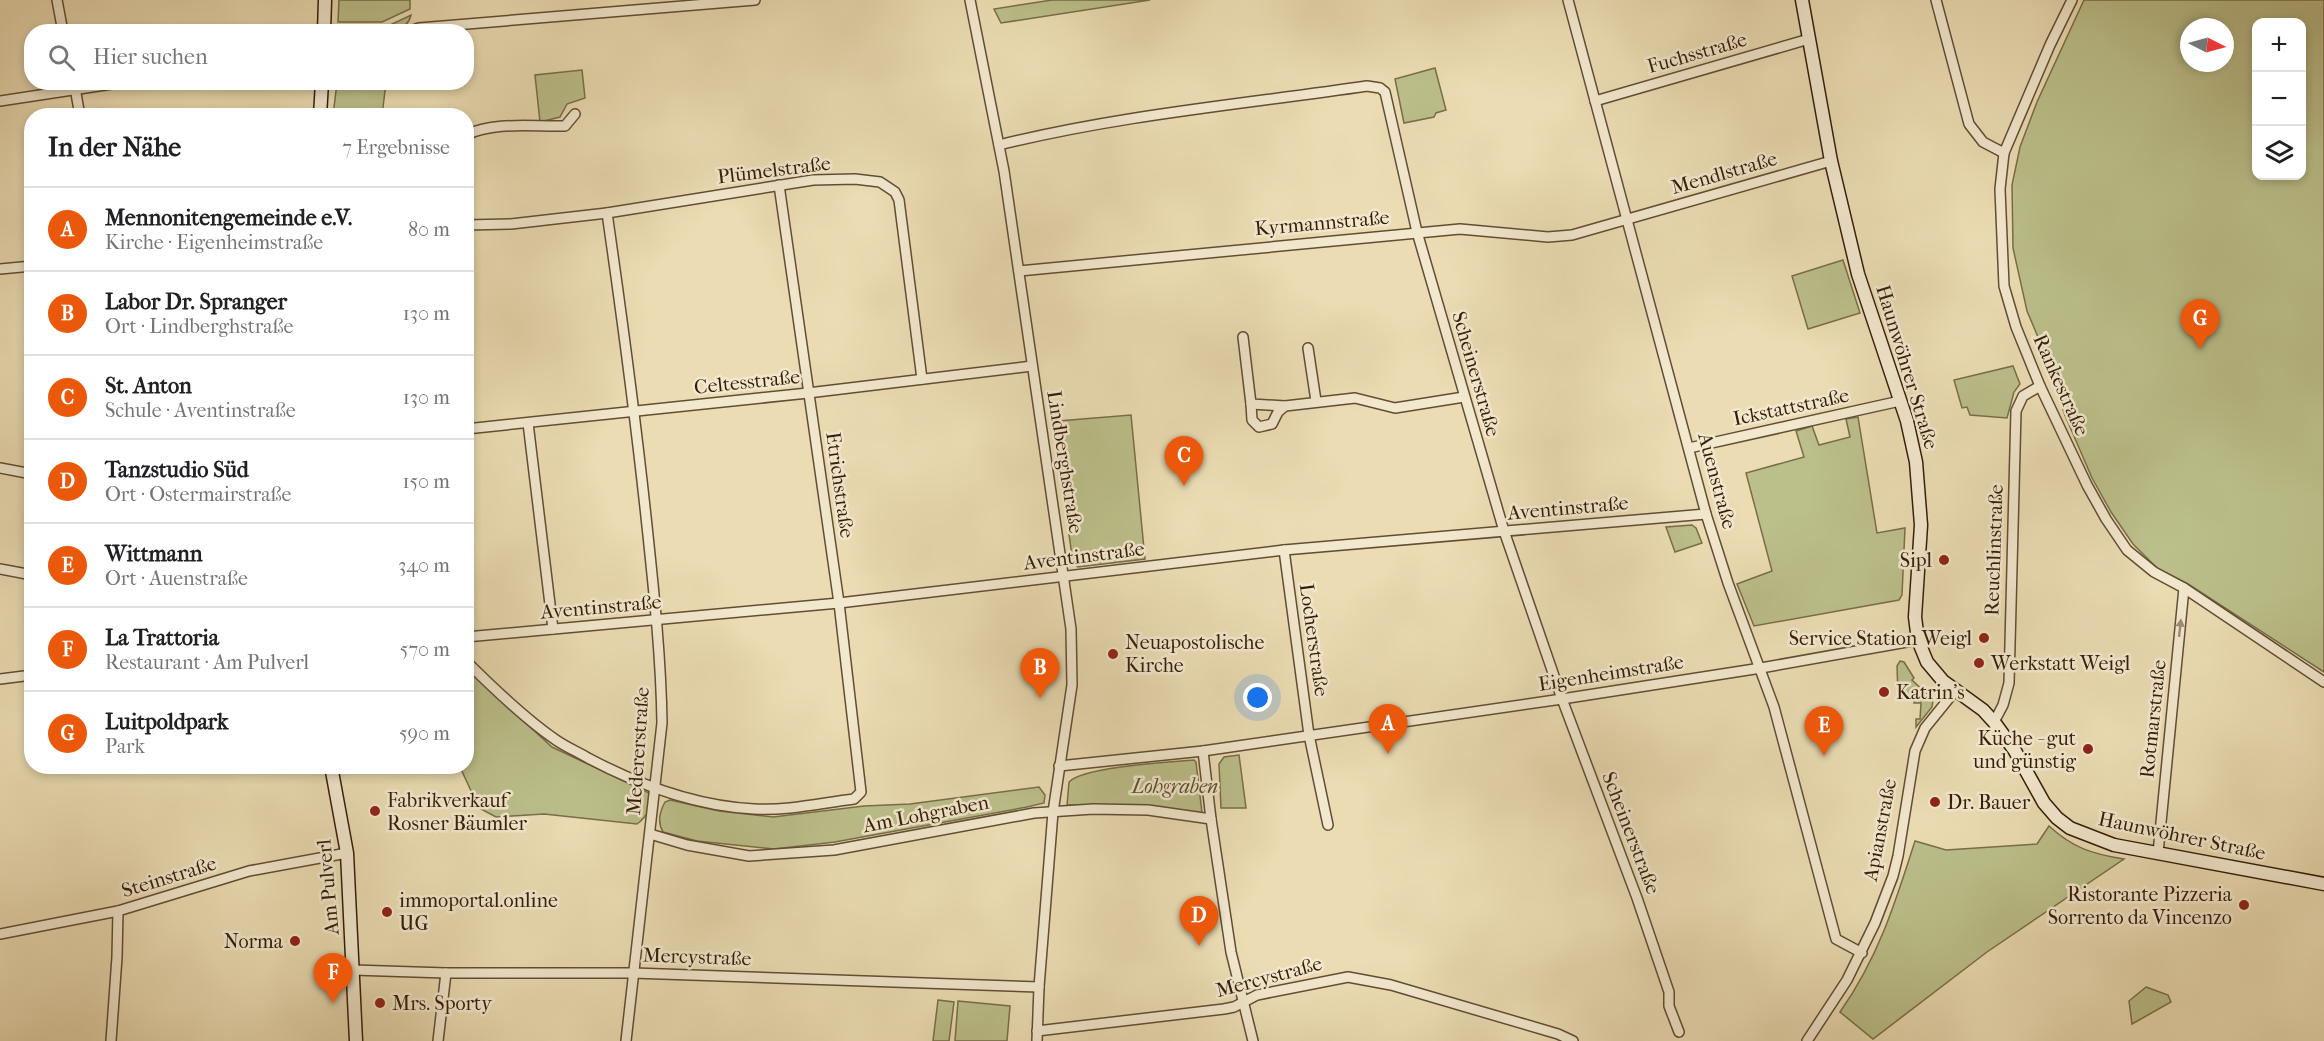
<!DOCTYPE html>
<html lang="de">
<head>
<meta charset="utf-8">
<style>
  body { margin:0; font-family:"IM FELL French Canon",serif; background:#f2f2f2; color:#202124 }
  .controls { position:absolute; right:18px; top:18px; display:grid; overflow:hidden; border-radius:12px; box-shadow:0 3px 9px #0003 }
  .controls button { width:54px; height:54px; display:grid; place-items:center; padding:0; border:0; border-bottom:2px solid #e0e0e0; background:#fff; color:#202124; font:30px sans-serif }
  .compass { position:absolute; left:2180px; top:18px; width:54px; height:54px; border-radius:50%; background:#fff; box-shadow:0 3px 9px #0003; rotate:96deg }
  .you { position:absolute; left:1258px; top:698px; width:21px; height:21px; margin:-15px; border:4px solid #fff; border-radius:50%; background:#1a73e8; box-shadow:0 0 0 9px #1a73e833 }
  .badge { display:grid; place-items:center; width:39px; height:39px; border-radius:50%; background:#ea580c; color:#fff; font-size:20px; font-weight:700 }
  .pin { position:absolute; translate:-50% -50px; filter:drop-shadow(0 2px 3px #0008) }
  .pin::after { content:''; position:absolute; top:32px; width:21px; height:18px; background:inherit; clip-path:polygon(0 0,100% 0,50% 100%) }
  .list { margin:0; padding:0; list-style:none }
  h2 { display:flex; justify-content:space-between; align-items:center; height:78px; margin:0; padding:0 24px; font-size:26px }
  h2 small { font-size:20px; font-weight:400; color:#757577 }
  .list li { display:grid; grid-template-columns:39px 1fr auto; gap:18px; align-items:center; box-sizing:border-box; height:84px; padding:0 24px; border-top:2px solid #e0e0e0 }
  .list b { display:block; font-size:22px; white-space:nowrap }
  .list p { margin:0; font-size:20px; white-space:nowrap; color:#757577 }
  .list em { font-size:20px; font-style:normal; color:#757577 }
  .icon { flex:none; width:33px; height:33px; fill:none; stroke:currentColor; stroke-width:2; stroke-linecap:round; stroke-linejoin:round }
  .map { position:relative; flex:none; width:2324px; height:1041px; overflow:hidden }
  .search { position:absolute; background:#fff; box-shadow:0 3px 9px #0003; left:24px; top:24px; width:450px; height:66px; display:flex; align-items:center; gap:15px; box-sizing:border-box; padding:0 21px; border-radius:24px; color:#757577; font-size:22px }
  .panel { position:absolute; background:#fff; box-shadow:0 3px 9px #0003; left:24px; top:108px; width:450px; height:666px; border-radius:24px }
  .map>svg:first-child { display:block }
</style>
</head>
<body>
<div class="map">
<svg width="2324" height="1041" viewBox="0 0 2324 1041">
  <rect width="100%" height="100%" fill="#ebdcb3"/>
  <filter id="stains"><feTurbulence type="fractalNoise" baseFrequency=".00333" numOctaves="4"/><feColorMatrix values="0 0 0 0 .2 0 0 0 0 .09 0 0 0 0 .02 0 0 0 .5 -.17"/></filter>
  <radialGradient id="worn" r=".72"><stop offset=".6" stop-color="#630" stop-opacity="0"/><stop offset="1" stop-color="#630" stop-opacity=".3"/></radialGradient>
  <!-- green -->
  <g fill="#bbbf8a" stroke="#786e49" stroke-width="1.5" fill-rule="evenodd">
    <path d="M339,0H410V9L382,22H338Z"/>
    <path d="M1052,0H1150L1001,23L994,9Z"/>
    <path d="M2084,0H2324V672L2188,584L2157,568L2133,544L2111,512L2092,478L2064,413L2049,363L2027,311L2013,248L2012,185L2020,147L2037,102ZM2256,22H2302V176H2256ZM2189,27H2225V63H2189Z"/>
    <path d="M411,15C406,36 380,32 363,31L367,28L386,27Z"/>
    <path d="M1435,68L1446,110L1436,113L1434,117L1404,123L1395,79Z"/>
    <path d="M582,70L585,98L567,104L560,117L540,122L535,75Z"/>
    <path d="M337,83H386L382,115H333Z"/>
    <path d="M1843,260L1860,313L1808,329L1792,276Z"/>
    <path d="M2013,366L2020,384L2014,392L2007,418L1970,415L1967,407L1962,408L1954,380Z"/>
    <path d="M1131,415L1145,559L1078,567L1073,563L1054,426L1058,421Z"/>
    <path d="M1858,417L1877,533L1905,528L1902,595L1899,600L1754,626L1737,584L1772,571L1746,473L1804,457L1796,431L1812,426L1819,445L1850,437L1846,419Z"/>
    <path d="M1692,525L1696,528L1702,543L1675,552L1666,527Z"/>
    <path d="M1900,661L1904,662L1914,678L1912,680L1933,700L1932,707L1916,727V719H1920L1921,703H1914V697L1898,696L1897,666Z"/>
    <path d="M467,669L552,747L649,793C653,806 647,817 637,824L544,814L496,817L479,808L460,767L466,766Z"/>
    <path d="M1239,755L1246,808H1221L1219,764L1224,757Z"/>
    <path d="M1194,760L1196,762L1202,813L1136,805H1067L1069,782C1082,767 1170,762 1194,760Z"/>
    <path d="M1039,787L1045,795L1044,803L1027,807L835,842L774,849L697,841L663,832C657,822 660,811 665,802L670,800L719,811L773,817L864,806L910,804Z"/>
    <path d="M2049,826C2073,848 2092,854 2124,859L1987,952L1873,1039L1840,1012C1878,958 1895,904 1915,841L1946,850L2037,844Z"/>
    <path d="M2146,987L2168,995L2171,1002L2132,1024L2129,1001Z"/>
    <path d="M938,1000L954,1002L949,1041H933Z"/>
    <path d="M958,1001L1010,1006L1007,1041H955Z"/>
  </g>
  <g fill="none" stroke-linecap="round" stroke-linejoin="round">
    <!-- street casing -->
    <g stroke="#624d33" stroke-width="12">
      <g id="street">
        <path d="M57,0L63,32"/>
        <path d="M970,0L1004,171L1071,629L1072,685L1053,812L1039,987L1037,1041"/>
        <path d="M1568,0L1706,514L1728,583L1774,707L1836,939L1862,953"/>
        <path d="M1936,0L1969,124L1983,142L2004,153"/>
        <path d="M2072,0L2050,45L2004,153L2000,189L2004,286L2016,327L2040,386L2087,485L2106,519L2127,550L2154,572L2184,588L2324,682"/>
        <path d="M408,32L419,28L755,0"/>
        <path d="M74,82L80,116"/>
        <path d="M0,101L125,82"/>
        <path d="M1595,101L1809,39"/>
        <path d="M466,135C495,121 534,127 565,126L575,114"/>
        <path d="M999,145C1120,115 1244,104 1367,86L1380,88L1385,92L1417,232L1504,531L1562,699L1637,898L1669,992V1006L1679,1032"/>
        <path d="M607,213C622,317 636,422 647,526C654,592 661,657 662,723L626,1041"/>
        <path d="M466,225L511,224L607,213L813,180L855,179L880,182L895,192L899,200L922,379"/>
        <path d="M0,269L32,266"/>
        <path d="M1019,271L1460,229L1548,237L1572,235L1831,161"/>
        <path d="M1243,337L1251,404L1285,406L1355,398L1395,408L1464,397"/>
        <path d="M1308,348L1316,401"/>
        <path d="M1251,404L1252,420L1259,427L1272,424L1278,412L1285,406"/>
        <path d="M528,423L553,629"/>
        <path d="M466,429L808,393L1032,366"/>
        <path d="M1689,448L1900,401"/>
        <path d="M0,468L32,474"/>
        <path d="M1284,550L1309,735L1328,825"/>
        <path d="M0,569L32,575"/>
        <path d="M466,637L839,603L1284,550L1706,514"/>
        <path d="M466,661C494,689 524,718 556,740C566,747 578,752 588,758C639,785 695,806 754,809C787,811 821,803 854,799L861,792L839,603L779,185"/>
        <path d="M0,679L32,675"/>
        <path d="M1994,722L2003,705L2009,683L2016,411L2023,396L2040,386"/>
        <path d="M1203,751L1211,819L1231,952L1253,1041"/>
        <path d="M1059,766L1203,751L1562,699L1761,668L1918,640"/>
        <path d="M650,834L687,845L749,856L834,850L1034,813L1093,809L1148,810L1211,819"/>
        <path d="M2158,853L2184,588"/>
        <path d="M0,934L118,911L249,871L347,853"/>
        <path d="M353,970L446,973H633L1039,987"/>
        <path d="M1037,1031L1224,1009L1234,1007L1257,995L1348,977L1391,985L1558,1034L1573,1041"/>
        <path d="M111,1041L117,957L118,911"/>
        <path d="M438,1041L446,973"/>
        <path d="M1807,1041L1847,980L1875,923L1893,876L1898,856L1915,751L1925,728L1955,691"/>
      </g>
    </g>
    <!-- secondary casing -->
    <g stroke="#341d08" stroke-width="15">
      <g id="secondary">
        <path d="M1802,0L1831,161L1858,274L1907,421L1916,462L1921,525L1915,617L1918,640L1927,662L1943,681L1983,710L1994,722L2015,751L2044,803L2057,818L2070,828L2114,845L2324,884"/>
        <path d="M324,32L325,0"/>
        <path d="M320,116L322,82"/>
        <path d="M331,766L347,853L356,1041"/>
      </g>
    </g>
    <!-- street -->
    <use href="#street" stroke="#f2e8ce" stroke-width="9"/>
    <!-- secondary -->
    <use href="#secondary" stroke="#f2e8ce" stroke-width="12"/>
  </g>
  <!-- one-way arrows -->
  <defs><path id="oneway-solid" d="M-6-.8H1V-3.2L6.5 0L1 3.2V.8H-6Z" transform="scale(1.5)"/></defs>
  <use fill="#9c8d75" href="#oneway-solid" transform="translate(2180 628) rotate(-84)"/>
  <!-- markers -->
  <g fill="#8f2418" stroke="#f2e8ce" stroke-width="2">
    <circle cx="1944" cy="560" r="6"/>
    <circle cx="1984" cy="638" r="6"/>
    <circle cx="1113" cy="654" r="6"/>
    <circle cx="1979" cy="663" r="6"/>
    <circle cx="1884" cy="692" r="6"/>
    <circle cx="2088" cy="749" r="6"/>
    <circle cx="1935" cy="802" r="6"/>
    <circle cx="375" cy="811" r="6"/>
    <circle cx="2244" cy="905" r="6"/>
    <circle cx="387" cy="912" r="6"/>
    <circle cx="295" cy="941" r="6"/>
    <circle cx="380" cy="1003" r="6"/>
  </g>
  <g text-anchor="middle" dominant-baseline="central" stroke-width="5" stroke-linejoin="round" paint-order="stroke">
    <!-- street labels -->
    <g font-size="20" fill="#341d08" stroke="#f2e8ce">
      <text transform="translate(1697 53) rotate(-16)">Fuchsstraße</text>
      <text transform="translate(774 170) rotate(-7)">Plümelstraße</text>
      <text transform="translate(1724 173) rotate(-16)">Mendlstraße</text>
      <text transform="translate(1322 223) rotate(-5)">Kyrmannstraße</text>
      <text transform="translate(1907 367) rotate(73)">Haunwöhrer Straße</text>
      <text transform="translate(1476 374) rotate(74)">Scheinerstraße</text>
      <text transform="translate(747 382) rotate(-6)">Celtesstraße</text>
      <text transform="translate(2061 385) rotate(66)">Rankestraße</text>
      <text transform="translate(1791 407) rotate(-12)">Ickstattstraße</text>
      <text transform="translate(1065 462) rotate(81)">Lindberghstraße</text>
      <text transform="translate(1717 481) rotate(75)">Auenstraße</text>
      <text transform="translate(840 485) rotate(82)">Etrichstraße</text>
      <text transform="translate(1568 508) rotate(-5)">Aventinstraße</text>
      <text transform="translate(1994 550) rotate(-88)">Reuchlinstraße</text>
      <text transform="translate(1084 556) rotate(-7)">Aventinstraße</text>
      <text transform="translate(601 607) rotate(-5)">Aventinstraße</text>
      <text transform="translate(1314 640) rotate(82)">Locherstraße</text>
      <text transform="translate(1611 673) rotate(-9)">Eigenheimstraße</text>
      <text transform="translate(2153 719) rotate(-84)">Rotmarstraße</text>
      <text transform="translate(638 751) rotate(-86)">Medererstraße</text>
      <text transform="translate(926 814) rotate(-11)">Am Lohgraben</text>
      <text transform="translate(1880 830) rotate(-79)">Apianstraße</text>
      <text transform="translate(1631 833) rotate(69)">Scheinerstraße</text>
      <text transform="translate(2182 836) rotate(12)">Haunwöhrer Straße</text>
      <text transform="translate(169 877) rotate(-17)">Steinstraße</text>
      <text transform="translate(328 887) rotate(-95)">Am Pulverl</text>
      <text transform="translate(697 957) rotate(2)">Mercystraße</text>
      <text transform="translate(1269 977) rotate(-15)">Mercystraße</text>
    </g>
    <!-- poi labels -->
    <g font-size="20" fill="#341d08" stroke="#f2e8ce" text-anchor="start">
      <text x="1932" y="560" text-anchor="end">Sipl</text>
      <text x="1972" y="638" text-anchor="end">Service Station Weigl</text>
      <text x="1125" y="642">Neuapostolische<tspan x="1125" dy="23">Kirche</tspan></text>
      <text x="1991" y="663">Werkstatt Weigl</text>
      <text x="1896" y="692">Katrin's</text>
      <text x="2076" y="738" text-anchor="end">Küche - gut<tspan x="2076" dy="23">und günstig</tspan></text>
      <text x="387" y="800">Fabrikverkauf<tspan x="387" dy="23">Rosner Bäumler</tspan></text>
      <text x="1947" y="802">Dr. Bauer</text>
      <text x="2232" y="894" text-anchor="end">Ristorante Pizzeria<tspan x="2232" dy="23">Sorrento da Vincenzo</tspan></text>
      <text x="399" y="900">immoportal.online<tspan x="399" dy="23">UG</tspan></text>
      <text x="283" y="941" text-anchor="end">Norma</text>
      <text x="392" y="1003">Mrs. Sporty</text>
    </g>
    <!-- park labels -->
    <g font-size="20" font-style="italic" fill="#5c4e2f" stroke="#f2e8ce">
      <text x="1175" y="786">Lohgraben</text>
    </g>
  </g>
  <rect width="100%" height="100%" filter="url(#stains)"/>
  <rect width="100%" height="100%" fill="url(#worn)"/>
</svg>
<div class="controls">
<button>+</button>
<button>−</button>
<button><svg class="icon" aria-label="layers" viewBox="0 0 24 24"><path d="M12 4l9 5-9 5-9-5zM3 14l9 5 9-5"/></svg></button>
</div>
<svg class="compass" viewBox="-18 -18 36 36"><path d="M0-13l5 13h-10z" fill="#e53935"/><path d="M0 13l5-13h-10z" fill="#757577"/></svg>
<div class="you"></div>
<div class="pin badge" style="left:1388px;top:754px">A</div>
<div class="pin badge" style="left:1040px;top:698px">B</div>
<div class="pin badge" style="left:1184px;top:486px">C</div>
<div class="pin badge" style="left:1199px;top:946px">D</div>
<div class="pin badge" style="left:1824px;top:756px">E</div>
<div class="pin badge" style="left:333px;top:1003px">F</div>
<div class="pin badge" style="left:2200px;top:349px">G</div>
<div class="search"><svg class="icon" aria-label="search" viewBox="0 0 24 24"><circle cx="10" cy="10" r="6"/><path d="M15 15l6 6"/></svg>Hier suchen</div>
<section class="panel">
<h2>In der Nähe<small>7 Ergebnisse</small></h2>
<ul class="list">
<li><span class="badge">A</span><div><b>Mennonitengemeinde e.V.</b><p>Kirche · Eigenheimstraße</p></div><em>80 m</em></li>
<li><span class="badge">B</span><div><b>Labor Dr. Spranger</b><p>Ort · Lindberghstraße</p></div><em>130 m</em></li>
<li><span class="badge">C</span><div><b>St. Anton</b><p>Schule · Aventinstraße</p></div><em>130 m</em></li>
<li><span class="badge">D</span><div><b>Tanzstudio Süd</b><p>Ort · Ostermairstraße</p></div><em>150 m</em></li>
<li><span class="badge">E</span><div><b>Wittmann</b><p>Ort · Auenstraße</p></div><em>340 m</em></li>
<li><span class="badge">F</span><div><b>La Trattoria</b><p>Restaurant · Am Pulverl</p></div><em>570 m</em></li>
<li><span class="badge">G</span><div><b>Luitpoldpark</b><p>Park</p></div><em>590 m</em></li>
</ul>
</section>
</div>
</body>
</html>
